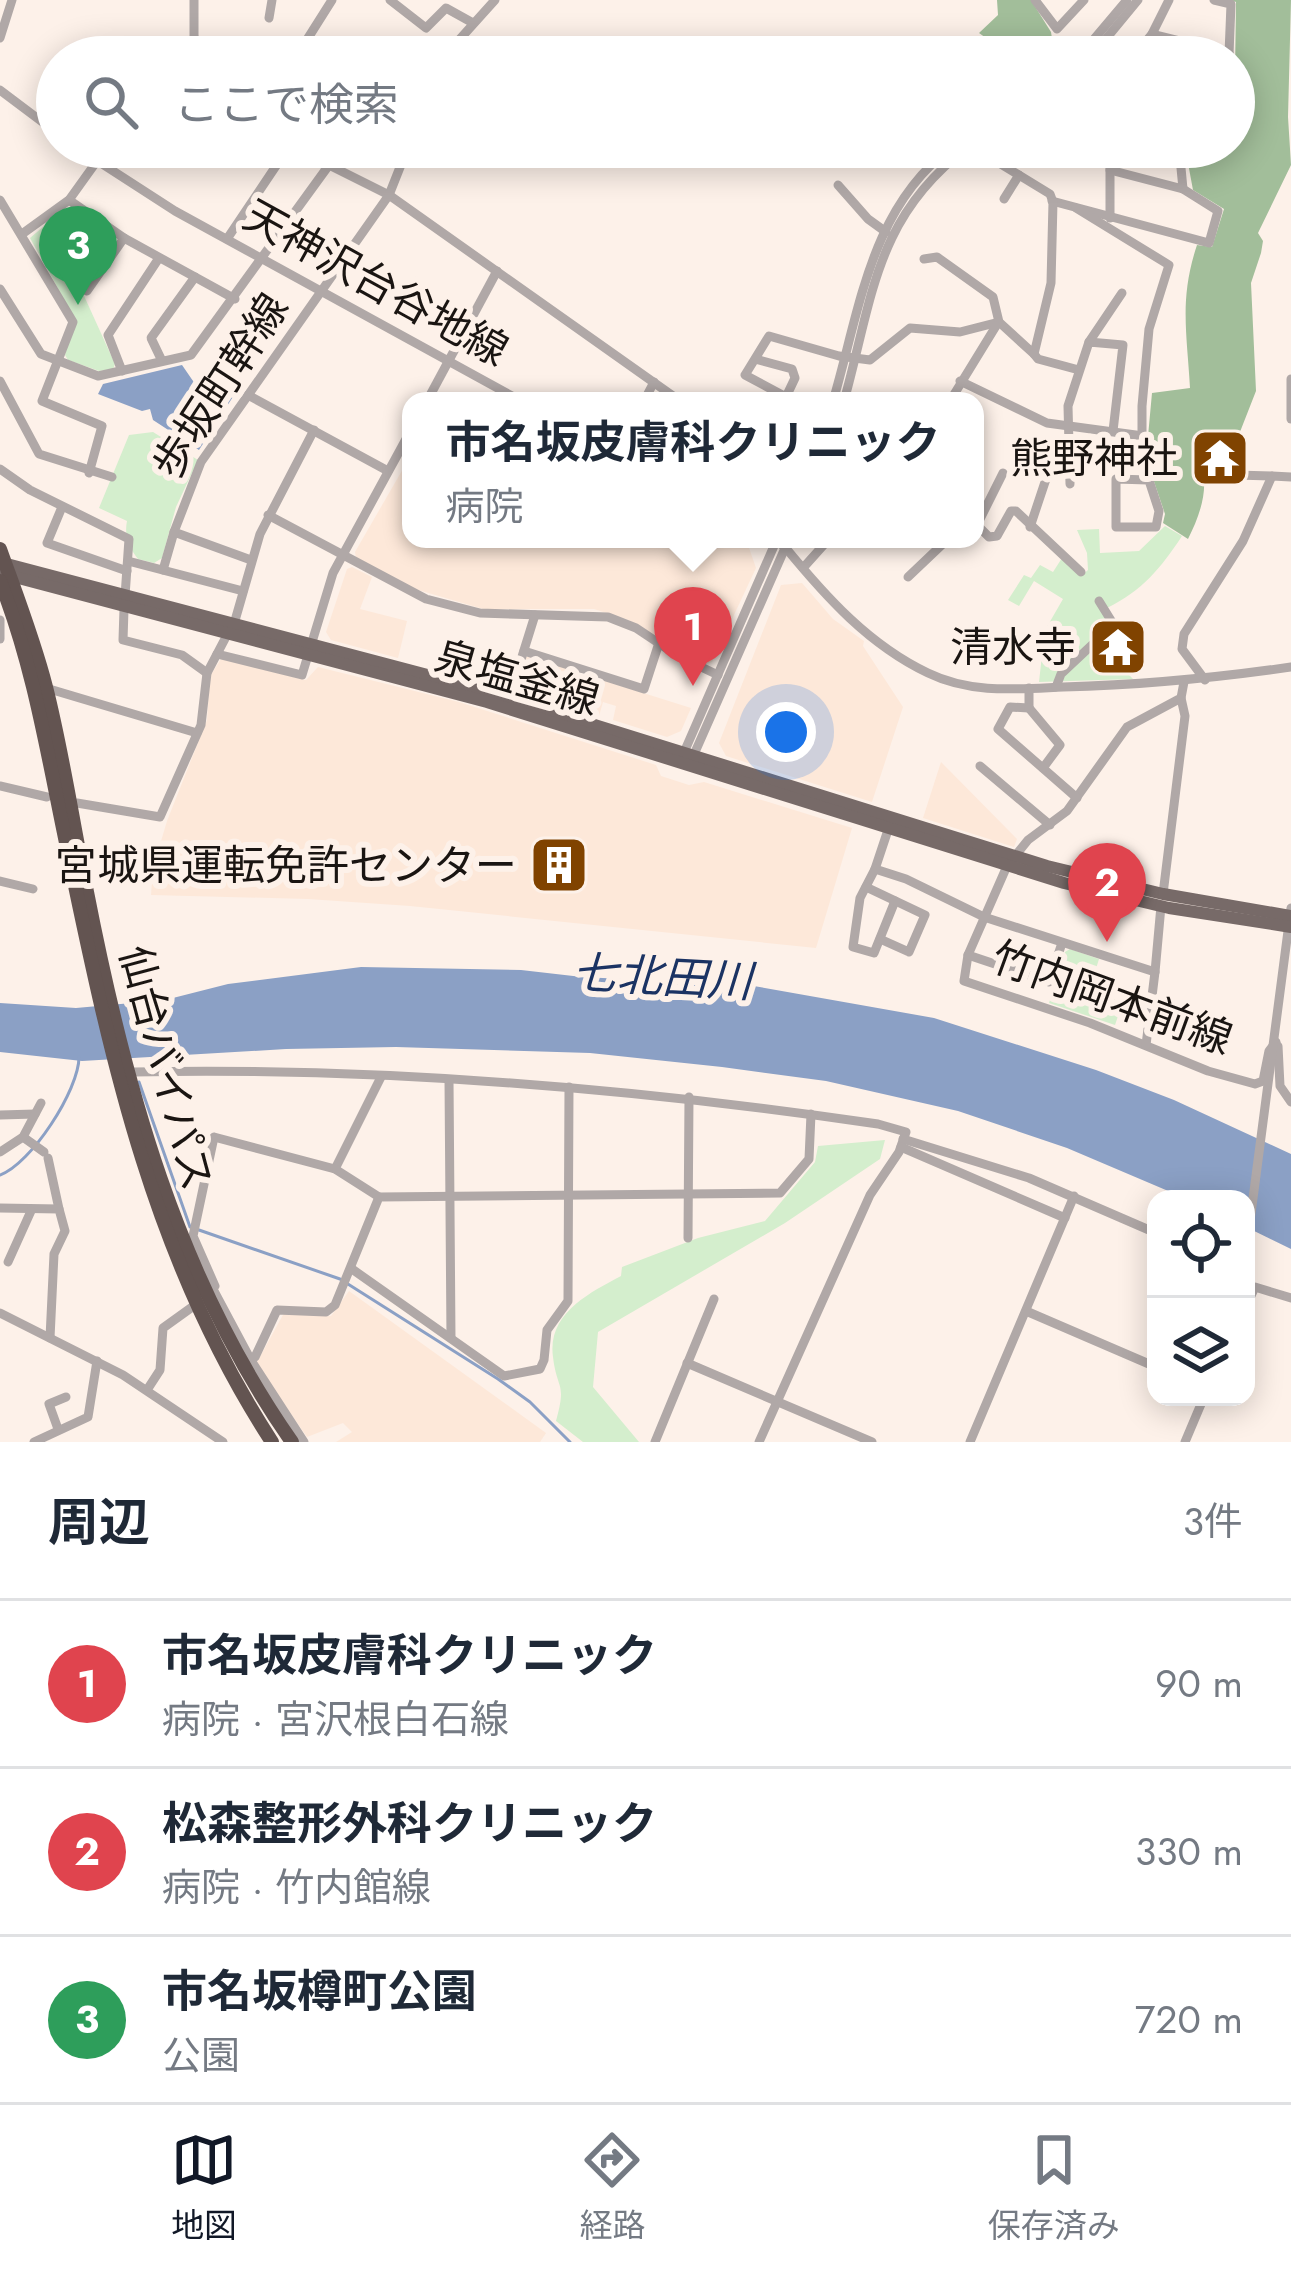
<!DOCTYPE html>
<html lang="ja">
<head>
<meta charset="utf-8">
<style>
  body { margin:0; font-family:Jost,"Noto Sans JP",sans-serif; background:#f6f6f7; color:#1f2937 }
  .controls { position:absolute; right:36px; bottom:36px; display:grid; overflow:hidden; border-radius:24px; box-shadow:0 6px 30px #0003 }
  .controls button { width:108px; height:108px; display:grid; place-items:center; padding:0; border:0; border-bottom:3px solid #e0e1e3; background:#fff; color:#1f2937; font:60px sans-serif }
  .you { position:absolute; left:786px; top:732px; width:42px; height:42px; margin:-30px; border:9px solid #fff; border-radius:50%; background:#1a73e8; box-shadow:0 0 0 18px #1a73e833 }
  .badge { display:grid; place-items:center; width:78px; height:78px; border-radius:50%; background:#111827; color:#fff; font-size:39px; font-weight:700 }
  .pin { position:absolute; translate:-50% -99px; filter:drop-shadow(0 3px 6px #0008) }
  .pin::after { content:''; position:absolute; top:63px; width:42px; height:36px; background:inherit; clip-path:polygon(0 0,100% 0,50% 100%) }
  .popup { position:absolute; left:402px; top:392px; width:582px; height:156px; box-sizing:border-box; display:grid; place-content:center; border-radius:24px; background:#fff; filter:drop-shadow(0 3px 9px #0005); font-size:39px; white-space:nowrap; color:#747a83 }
  .popup b { font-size:45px; color:#1f2937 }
  .popup::after { content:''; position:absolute; left:50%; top:100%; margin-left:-24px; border:24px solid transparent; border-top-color:#fff }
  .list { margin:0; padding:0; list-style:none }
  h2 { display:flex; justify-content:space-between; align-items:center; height:156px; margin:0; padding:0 48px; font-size:51px }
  h2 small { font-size:39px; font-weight:400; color:#747a83 }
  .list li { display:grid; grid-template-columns:78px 1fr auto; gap:36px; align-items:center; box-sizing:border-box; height:168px; padding:0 48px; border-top:3px solid #e0e1e3 }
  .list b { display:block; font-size:45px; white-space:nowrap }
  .list p { margin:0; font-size:39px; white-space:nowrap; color:#747a83 }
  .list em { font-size:39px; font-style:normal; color:#747a83 }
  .icon { flex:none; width:66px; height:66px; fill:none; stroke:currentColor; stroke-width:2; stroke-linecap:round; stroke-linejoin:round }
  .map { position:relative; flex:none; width:1291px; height:1442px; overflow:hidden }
  .search { position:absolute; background:#fff; box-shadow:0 6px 30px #0003; left:36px; right:36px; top:36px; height:132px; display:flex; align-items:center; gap:30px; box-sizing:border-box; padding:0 42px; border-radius:66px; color:#747a83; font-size:45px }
  .sheet { height:660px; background:#fff }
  nav { display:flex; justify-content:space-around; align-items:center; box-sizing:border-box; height:168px; border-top:3px solid #e0e1e3; background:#fff; font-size:33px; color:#747a83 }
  nav a { display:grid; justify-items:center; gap:6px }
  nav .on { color:#111827 }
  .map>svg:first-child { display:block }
</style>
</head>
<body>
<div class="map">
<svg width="1291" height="1442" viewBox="0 0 1291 1442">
  <rect width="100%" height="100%" fill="#fdf1e9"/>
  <!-- built -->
  <g fill="#fde8d9">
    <path d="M411,455V539H746L756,568L712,662L706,664L628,620L594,609H483L408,587L356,558L355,552Z"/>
    <path d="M352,567L372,577L360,609L407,621L398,658L331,640L326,632L347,569Z"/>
    <path d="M802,583L833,619L864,641L863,646L903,707L872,802L726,756L719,743L781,585Z"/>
    <path d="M526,657H529L691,708L681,731L667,737L613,720L616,706L603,702L599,716L516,690Z"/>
    <path d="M221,659L306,680L318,667L459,702L656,765L661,776L689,785L704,782L852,828L816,948L410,906L308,899L151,895L153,868L167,821L207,720L210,676Z"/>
    <path d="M941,762L1017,839L1014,847L923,818Z"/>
    <path d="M349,1291L546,1433L540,1442H336L352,1432L343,1423L307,1437L256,1364L284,1313L331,1316Z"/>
  </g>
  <!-- green -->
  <g fill="#d4eecd">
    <path d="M50,221L115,364L113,369L99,371L68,360L65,355L75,319L30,238Z"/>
    <path d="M153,432L198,460L176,507L162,558L154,563L138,559C129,547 124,536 127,521L99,508L129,435Z"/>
    <path d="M1165,526L1182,536C1161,568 1142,591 1107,608L1117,634L1102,647L1133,679L1039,682L1042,655L1033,651L1063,599L1034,581L1019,606L1008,600L1024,575L1031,578L1040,565L1053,572L1062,558L1081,576L1088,570L1087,553L1077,530L1099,529L1100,553L1139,551Z"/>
    <path d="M1070,949L1099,959L1089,991L1117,1000L1119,1013L1115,1025L1049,1003L1065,952Z"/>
    <path d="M885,1140L880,1159L785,1223L598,1332L593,1387L639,1442H583L556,1421C567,1381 557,1391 553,1357C547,1314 589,1293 621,1276L622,1267L698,1238L765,1221L815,1162L818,1146Z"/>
  </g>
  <!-- forest -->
  <g fill="#a2be9a">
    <path d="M997,0H1031L1051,32L1053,45L1042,57H1013L979,33L998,15Z"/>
    <path d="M1231,0H1291L1288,117L1291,165L1258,233L1263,241L1261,253L1251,283L1256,391L1238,437L1216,431L1209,447L1196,452C1212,481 1202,511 1188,539L1163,523L1165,514L1146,458L1152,393L1190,388C1187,333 1179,299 1197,245L1212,247L1224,209L1193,190L1185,147H1234L1236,2Z"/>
  </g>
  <!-- water -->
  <g fill="#8ba0c5">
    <path d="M182,365L202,394L225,379L236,392L199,450L153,420L150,409L142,411L98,394L103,384Z"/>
    <path d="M361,967L521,970L582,977L748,985L934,1018L1096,1070L1174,1100L1291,1154V1249L1246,1227V1199H1187L1067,1148L958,1111L826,1081L722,1067L590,1053L396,1047L286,1049L82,1061L0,1052V1003L76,1008L165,1000L228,984Z"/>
  </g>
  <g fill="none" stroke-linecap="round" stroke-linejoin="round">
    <!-- stream -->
    <g stroke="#8ba0c5" stroke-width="3">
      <path d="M139,1082L190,1227"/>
      <path d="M0,1175C31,1164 79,1090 79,1057"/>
      <path d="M199,1230L340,1279L498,1379L530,1402L570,1442"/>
    </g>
    <!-- minor -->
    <g stroke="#b0a8a7" stroke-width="9">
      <path d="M194,0V36L202,57"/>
      <path d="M390,0L426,28L446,8L473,23"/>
      <path d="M1035,0L1057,29L1084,0"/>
      <path d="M1214,0L1231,4L1229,54"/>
      <path d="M269,18L272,0"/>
      <path d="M1152,34L1229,53"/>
      <path d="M0,38L12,0"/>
      <path d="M296,57L332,0"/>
      <path d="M449,57L459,40L495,0"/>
      <path d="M1079,57L1127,0"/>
      <path d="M1091,57L1138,0"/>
      <path d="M1133,57L1152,34L1169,0"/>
      <path d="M0,90L57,133"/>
      <path d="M76,147L175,211L521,401"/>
      <path d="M139,147L198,161L282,157L329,165L389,195L680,401"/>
      <path d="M1179,147L1183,189"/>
      <path d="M838,185L868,219L886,232"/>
      <path d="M1004,199L1019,175"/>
      <path d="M0,200L73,322L42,401L102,426L89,473"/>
      <path d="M69,200L124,238L235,299"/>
      <path d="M1052,201L1209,243L1218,211L1183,189L1110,170V147"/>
      <path d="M1076,208L1169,265L1149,329L1142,406V459L1159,511L1156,527H1116V479L1148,480"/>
      <path d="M90,215L67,249L87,291L124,238"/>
      <path d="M1110,218V170"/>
      <path d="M22,234L69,200L97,161L118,147"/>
      <path d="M227,239L282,157L278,147"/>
      <path d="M924,259L937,257L993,297L999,322L1034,354L1051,283L1053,202L1050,194L994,160"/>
      <path d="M0,289L41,354L98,376L191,355L329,165"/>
      <path d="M1089,342L1122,293"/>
      <path d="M1034,354L1038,359L1079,370"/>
      <path d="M755,359L792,369L795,378L786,397L745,375L769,336L839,356L870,360L910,328L960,332L999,322"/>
      <path d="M162,361L151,338L195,277"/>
      <path d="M122,371L108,335L159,258"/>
      <path d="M1291,379V419"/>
      <path d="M0,381L39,454L112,477"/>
      <path d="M960,381L1047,423L1143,436"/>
      <path d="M248,395L388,471"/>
      <path d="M427,401L497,271"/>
      <path d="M644,401L654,382"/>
      <path d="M833,401C860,310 870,208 952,147"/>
      <path d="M844,401C873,297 875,217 968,147"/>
      <path d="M950,401L996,326"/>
      <path d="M0,469L30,490L129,539L125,596"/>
      <path d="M1235,475L1272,476"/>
      <path d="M1070,484L1068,406L1089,342L1123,345L1113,431"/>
      <path d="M62,507L47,543L127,571"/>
      <path d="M268,515L426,599L480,613L608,617L636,628L678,656L718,675"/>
      <path d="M975,523L989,537L997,536L1011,511H1016L1081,572"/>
      <path d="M977,525L1003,473"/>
      <path d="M1030,527L1049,470"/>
      <path d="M773,539L785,547C826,597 869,645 928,673C971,694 1017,689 1063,687C1140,685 1215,678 1291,667"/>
      <path d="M888,540L889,539"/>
      <path d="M251,560L174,532L201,462L389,195L408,147"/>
      <path d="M128,561L243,591"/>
      <path d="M803,568L829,539"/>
      <path d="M163,570L174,532"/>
      <path d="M908,577L948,539"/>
      <path d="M124,609L123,640L182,655L207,673"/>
      <path d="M0,620V639"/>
      <path d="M234,624L260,534L314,430"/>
      <path d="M524,651L644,689L659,643"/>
      <path d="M217,654L302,675L333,573L411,430"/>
      <path d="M1205,680L1182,649L1184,634L1243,541L1272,476L1291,477"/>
      <path d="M1184,682L1181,698L1127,727L1067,811L1028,840L1007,866L968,955L964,981L1090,1023L1208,1071L1255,1084L1263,1081L1269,1051L1276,1042"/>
      <path d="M1056,687L1061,674L1110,628L1112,622L1099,601"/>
      <path d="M46,688L197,733"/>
      <path d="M1029,688V708L1010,707L998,729L1077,798"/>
      <path d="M509,698L535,615"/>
      <path d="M1029,708L1060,745L1043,768"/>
      <path d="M682,757L777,539"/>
      <path d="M692,759L789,539"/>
      <path d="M980,766L1050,825"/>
      <path d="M0,786L47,797"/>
      <path d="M77,803L160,817L201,725L207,673L227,635"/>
      <path d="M888,830L875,869L906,879L984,917L1155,972L1161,906"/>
      <path d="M875,869L860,898L853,947L874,953L895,901"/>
      <path d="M0,881L33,889"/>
      <path d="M866,887L925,915L909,952L880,939"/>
      <path d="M1163,894L1185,716L1181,698"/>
      <path d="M968,955L1049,982L1062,943"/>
      <path d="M1146,1045L1155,972"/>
      <path d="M1278,1046L1280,1086L1291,1102"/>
      <path d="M134,1072C382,1067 632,1088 878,1124L906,1132L899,1152L870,1195L759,1442"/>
      <path d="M449,1080L451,1338"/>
      <path d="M0,1115L35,1114"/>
      <path d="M23,1137L44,1152"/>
      <path d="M903,1139L1029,1178L1156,1233"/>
      <path d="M901,1147L1065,1218"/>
      <path d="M0,1152L23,1137L41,1103"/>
      <path d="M48,1158L59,1209"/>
      <path d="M335,1169L381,1077"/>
      <path d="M0,1208L59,1209L65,1231L54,1254L50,1338"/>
      <path d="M688,1238L689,1097"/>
      <path d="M1246,1252L1291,908"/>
      <path d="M8,1262L31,1211"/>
      <path d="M352,1269L504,1376L540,1369L544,1360L547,1330L568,1301L569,1087"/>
      <path d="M213,1289L252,1362L304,1442"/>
      <path d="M205,1294L215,1286L193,1236L214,1137L335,1169L379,1197"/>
      <path d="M1246,1307L1255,1287L1291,1298"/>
      <path d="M1026,1311L1156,1367"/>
      <path d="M0,1313L123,1375L223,1442"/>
      <path d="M687,1363L872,1442"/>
      <path d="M243,1368L255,1357L277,1310L326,1312L335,1305L379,1197L780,1193L809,1159L811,1114"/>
      <path d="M147,1390L160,1370L163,1328L195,1305"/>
      <path d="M58,1429L49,1404L66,1397"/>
      <path d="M34,1442L88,1417L97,1361"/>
      <path d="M655,1442L714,1299"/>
      <path d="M970,1442L1074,1196"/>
      <path d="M1185,1442L1204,1397"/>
    </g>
    <!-- major -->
    <g stroke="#776a68" stroke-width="12">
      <path d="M3,563L473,687L1047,866L1163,894L1291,916"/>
      <path d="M0,573L487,702L1064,883L1169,908L1291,927"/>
    </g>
    <!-- highway -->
    <g stroke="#635451" stroke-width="14">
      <path d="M0,549C16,594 34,640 46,687C63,754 73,824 87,892C125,1087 177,1278 292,1442"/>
      <path d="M0,581C35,669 49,764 69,857C112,1064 154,1261 272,1442"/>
    </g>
  </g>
  <!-- icons -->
  <defs>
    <g id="temple-square" transform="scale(3)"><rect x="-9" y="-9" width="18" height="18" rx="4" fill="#804300" stroke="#fdf1e9"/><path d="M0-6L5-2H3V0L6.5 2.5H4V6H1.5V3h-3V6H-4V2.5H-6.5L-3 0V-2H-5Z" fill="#fff"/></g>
    <g id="building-square" transform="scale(3)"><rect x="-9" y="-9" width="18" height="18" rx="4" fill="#804300" stroke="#fdf1e9"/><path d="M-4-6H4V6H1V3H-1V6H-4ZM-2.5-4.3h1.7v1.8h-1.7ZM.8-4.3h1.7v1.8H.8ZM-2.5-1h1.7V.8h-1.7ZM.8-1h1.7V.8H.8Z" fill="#fff"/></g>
  </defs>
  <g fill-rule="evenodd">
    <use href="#temple-square" x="1220" y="458"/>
    <use href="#temple-square" x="1118" y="647"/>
    <use href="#building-square" x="559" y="865"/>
  </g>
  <g text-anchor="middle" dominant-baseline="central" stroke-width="12" stroke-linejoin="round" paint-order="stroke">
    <!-- street labels -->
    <g font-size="42" fill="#1a1512" stroke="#fdf1e9">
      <text transform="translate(376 283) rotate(29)">天神沢台谷地線</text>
      <text transform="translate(220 386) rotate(-57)">歩坂町幹線</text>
      <text transform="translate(517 678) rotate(16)">泉塩釜線</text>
      <text transform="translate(1112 998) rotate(20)">竹内岡本前線</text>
      <text transform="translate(166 1068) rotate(75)">仙台バイパス</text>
    </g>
    <!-- poi labels -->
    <g font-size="42" fill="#1a1512" stroke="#fdf1e9" text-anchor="end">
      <text x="1178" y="458">熊野神社</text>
      <text x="1076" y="647">清水寺</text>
      <text x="517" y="865">宮城県運転免許センター</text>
    </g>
    <!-- water labels -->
    <g font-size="45" font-style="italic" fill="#1b3363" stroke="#fdf1e9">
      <text transform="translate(662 977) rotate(3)">七北田川</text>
    </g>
  </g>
</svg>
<div class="controls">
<button><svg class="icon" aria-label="locate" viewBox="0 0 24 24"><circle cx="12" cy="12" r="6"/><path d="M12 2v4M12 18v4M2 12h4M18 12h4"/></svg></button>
<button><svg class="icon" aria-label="layers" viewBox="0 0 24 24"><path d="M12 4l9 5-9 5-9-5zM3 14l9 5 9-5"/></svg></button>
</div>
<div class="you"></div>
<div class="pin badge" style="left:693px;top:686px;background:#e0444e">1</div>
<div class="popup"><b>市名坂皮膚科クリニック</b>病院</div>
<div class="pin badge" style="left:1107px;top:942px;background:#e0444e">2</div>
<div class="pin badge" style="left:78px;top:305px;background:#2e9e5b">3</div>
<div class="search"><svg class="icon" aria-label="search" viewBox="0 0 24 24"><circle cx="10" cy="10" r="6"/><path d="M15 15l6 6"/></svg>ここで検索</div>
</div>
<section class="sheet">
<h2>周辺<small>3件</small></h2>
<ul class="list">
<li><span class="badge" style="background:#e0444e">1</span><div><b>市名坂皮膚科クリニック</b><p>病院 · 宮沢根白石線</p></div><em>90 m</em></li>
<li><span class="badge" style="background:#e0444e">2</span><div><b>松森整形外科クリニック</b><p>病院 · 竹内館線</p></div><em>330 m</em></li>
<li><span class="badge" style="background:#2e9e5b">3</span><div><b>市名坂樽町公園</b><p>公園</p></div><em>720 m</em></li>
</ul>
</section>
<nav>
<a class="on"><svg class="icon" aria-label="map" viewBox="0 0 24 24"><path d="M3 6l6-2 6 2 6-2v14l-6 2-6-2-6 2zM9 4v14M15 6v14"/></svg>地図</a>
<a><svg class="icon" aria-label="directions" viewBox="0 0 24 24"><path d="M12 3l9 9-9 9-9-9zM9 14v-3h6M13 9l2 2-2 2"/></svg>経路</a>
<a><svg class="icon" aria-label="saved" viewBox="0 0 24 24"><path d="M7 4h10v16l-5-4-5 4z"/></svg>保存済み</a>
</nav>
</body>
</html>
